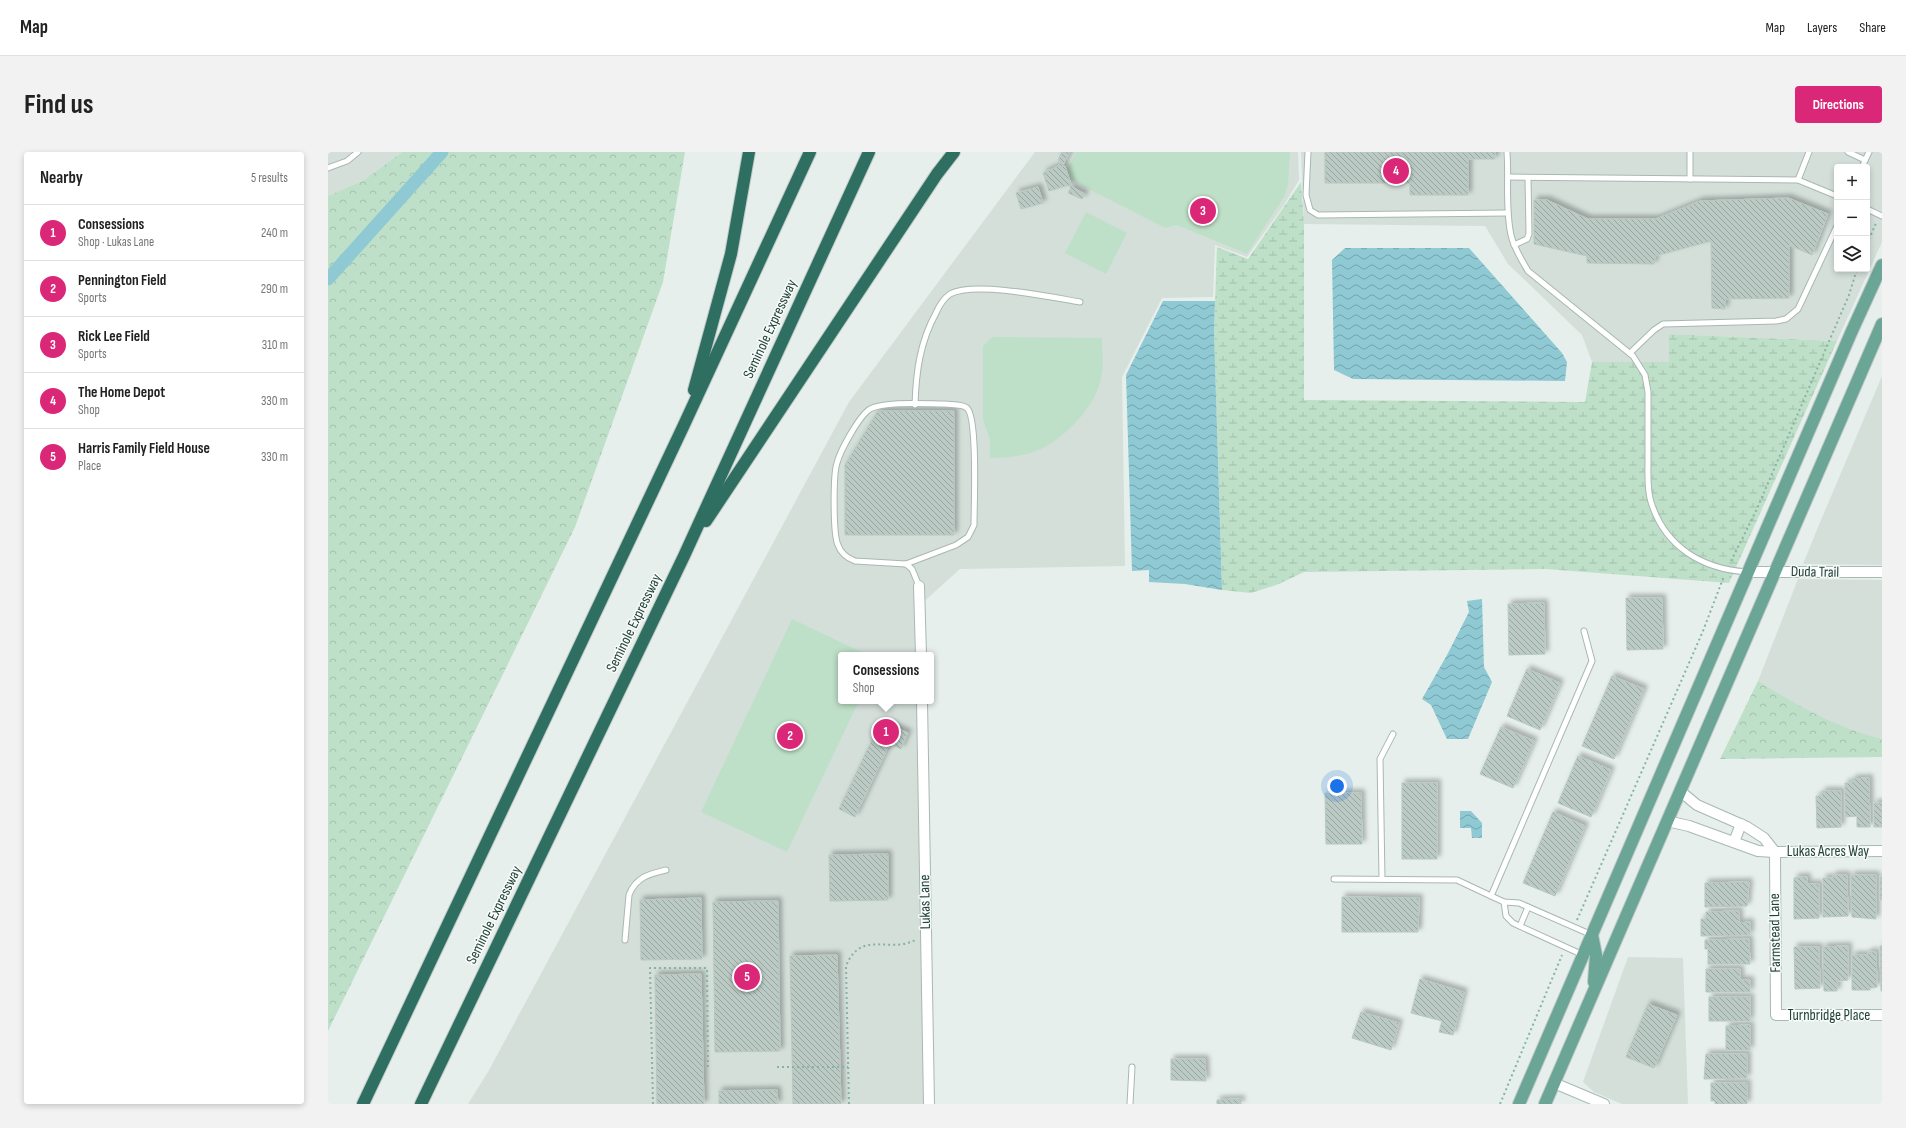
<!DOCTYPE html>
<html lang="en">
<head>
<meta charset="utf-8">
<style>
  body { margin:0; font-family:"Sofia Sans Condensed",sans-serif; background:#f2f2f2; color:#222 }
  .controls { position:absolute; right:12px; top:12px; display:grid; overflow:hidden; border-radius:4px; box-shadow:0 2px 6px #0003 }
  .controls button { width:36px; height:36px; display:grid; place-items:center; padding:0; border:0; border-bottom:1px solid #e0e0e0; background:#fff; color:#222; font:20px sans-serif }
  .you { position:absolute; left:1009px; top:634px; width:14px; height:14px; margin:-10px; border:3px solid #fff; border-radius:50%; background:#1a73e8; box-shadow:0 0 0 6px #1a73e833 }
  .badge { display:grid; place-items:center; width:26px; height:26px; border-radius:50%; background:#db2777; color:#fff; font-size:13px; font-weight:700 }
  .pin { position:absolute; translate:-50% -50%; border:2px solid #fff; box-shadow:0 1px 4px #0006 }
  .popup { position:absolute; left:510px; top:500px; width:96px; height:52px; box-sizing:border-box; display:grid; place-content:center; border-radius:4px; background:#fff; filter:drop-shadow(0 1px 3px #0005); font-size:13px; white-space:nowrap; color:#767676 }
  .popup b { font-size:15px; color:#222 }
  .popup::after { content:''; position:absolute; left:50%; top:100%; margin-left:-8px; border:8px solid transparent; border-top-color:#fff }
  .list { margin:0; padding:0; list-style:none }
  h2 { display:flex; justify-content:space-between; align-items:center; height:52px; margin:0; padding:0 16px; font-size:17px }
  h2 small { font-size:13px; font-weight:400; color:#767676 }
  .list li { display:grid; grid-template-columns:26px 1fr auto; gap:12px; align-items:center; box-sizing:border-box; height:56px; padding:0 16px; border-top:1px solid #e0e0e0 }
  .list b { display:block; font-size:15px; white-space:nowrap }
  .list p { margin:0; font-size:13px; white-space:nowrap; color:#767676 }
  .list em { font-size:13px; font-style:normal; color:#767676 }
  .icon { flex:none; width:22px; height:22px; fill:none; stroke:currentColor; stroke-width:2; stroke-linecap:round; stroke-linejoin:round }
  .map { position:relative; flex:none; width:1554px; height:952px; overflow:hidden; border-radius:4px }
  header { display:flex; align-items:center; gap:24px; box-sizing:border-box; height:56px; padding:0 20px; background:#fff; border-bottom:1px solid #e0e0e0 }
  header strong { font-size:19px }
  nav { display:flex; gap:22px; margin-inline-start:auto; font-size:14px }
  .intro { display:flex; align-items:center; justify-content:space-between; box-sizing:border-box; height:96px; padding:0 24px }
  h1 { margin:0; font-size:28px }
  .button { padding:10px 18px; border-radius:4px; background:#db2777; color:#fff; font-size:14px; font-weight:700 }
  main { display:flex; gap:24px; padding:0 24px }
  aside { flex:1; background:#fff; border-radius:4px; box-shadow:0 2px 6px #0003 }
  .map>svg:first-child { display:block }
</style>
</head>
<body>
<header>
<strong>Map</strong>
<nav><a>Map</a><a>Layers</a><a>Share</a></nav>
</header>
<div class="intro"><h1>Find us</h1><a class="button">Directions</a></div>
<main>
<aside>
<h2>Nearby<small>5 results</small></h2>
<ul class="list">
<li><span class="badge">1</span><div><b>Consessions</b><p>Shop · Lukas Lane</p></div><em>240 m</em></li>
<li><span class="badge">2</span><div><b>Pennington Field</b><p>Sports</p></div><em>290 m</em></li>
<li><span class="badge">3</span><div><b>Rick Lee Field</b><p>Sports</p></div><em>310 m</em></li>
<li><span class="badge">4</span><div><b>The Home Depot</b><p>Shop</p></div><em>330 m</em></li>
<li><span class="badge">5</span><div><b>Harris Family Field House</b><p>Place</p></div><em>330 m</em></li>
</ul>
</aside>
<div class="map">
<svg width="1554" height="952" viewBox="0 0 1554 952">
  <defs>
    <pattern id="forest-crowns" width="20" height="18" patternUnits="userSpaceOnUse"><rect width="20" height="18" fill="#bfe0c8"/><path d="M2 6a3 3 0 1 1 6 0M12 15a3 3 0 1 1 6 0" fill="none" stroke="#a4c1ad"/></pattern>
    <pattern id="wetland-marsh" width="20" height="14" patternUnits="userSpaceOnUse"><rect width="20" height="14" fill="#bfe0c8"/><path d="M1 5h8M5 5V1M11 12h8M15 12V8" fill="none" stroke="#a4c1ad"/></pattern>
    <pattern id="water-waves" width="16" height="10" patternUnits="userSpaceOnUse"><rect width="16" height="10" fill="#8ec9d4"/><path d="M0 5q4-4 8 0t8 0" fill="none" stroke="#74a5ad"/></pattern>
    <pattern id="building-back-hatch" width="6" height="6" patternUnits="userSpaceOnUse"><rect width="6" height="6" fill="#bbcac4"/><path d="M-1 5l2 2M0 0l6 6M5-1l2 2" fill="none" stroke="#98a6a0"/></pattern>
    <filter id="shadow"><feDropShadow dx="3.5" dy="-3.5" stdDeviation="2" flood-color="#0004"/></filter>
  </defs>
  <rect width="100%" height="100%" fill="#e6efeb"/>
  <!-- built -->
  <g fill="#d4dfda" fill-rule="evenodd">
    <path d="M0,0H74L36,28L0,44Z"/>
    <path d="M707,0H970L971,28L956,53L919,105L887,93L885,145L834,146L794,225L797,414L632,417L592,453L593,503H513V549H594L601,952H140L160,920L521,250Z"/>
    <path d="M973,0H1554V90L1509,189L1341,182V210H1264L1254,183L1180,112L1157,74L976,72ZM1509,15H1539V117H1509Z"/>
    <path d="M1554,224V413L1475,412L1488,380Z"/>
    <path d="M1470,427L1554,428V587L1531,581L1472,556L1430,529Z"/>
    <path d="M1300,805L1355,806L1360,952H1294L1266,940L1255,930Z"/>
  </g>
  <!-- green -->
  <g fill="#bfe0c8">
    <path d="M749,0H962L960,33L956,45L919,102L849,73L837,76L743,28L739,17Z"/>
    <path d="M758,60L799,81L778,122L737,101Z"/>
    <path d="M664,185L774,186C774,199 776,214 773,226C768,254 738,285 713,297C697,304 680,306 662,306V288L655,268V194Z"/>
    <path d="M464,467L540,503H513V549H531L459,700L373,660Z"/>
  </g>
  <!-- forest -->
  <g fill="url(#forest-crowns)">
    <path d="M74,0H357L335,130L247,375L0,879V44L36,28Z"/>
    <path d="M1430,529C1470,554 1508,575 1554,587V605L1392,607Z"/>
  </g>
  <!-- wetland -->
  <path fill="url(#wetland-marsh)" d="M973,30L976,72V248L1257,250L1264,210H1341V182L1509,189L1401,431L1218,417L976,420L951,432L923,441L894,438L886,179L889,95L920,107Z"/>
  <!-- water -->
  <g fill="url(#water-waves)">
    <path d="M1017,96H1141L1234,201L1239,210L1237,229L1025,227L1006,218L1004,108Z"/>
    <path d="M835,149H887L886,179L894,438L857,432L821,430V418L804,419L798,223Z"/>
    <path d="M1154,447L1156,515L1164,530L1140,587H1119L1103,553L1094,547L1119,503L1141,460L1139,449Z"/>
    <path d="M1132,659H1143L1154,671V686H1144L1143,676H1132Z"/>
  </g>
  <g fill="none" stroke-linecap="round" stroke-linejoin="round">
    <!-- canal -->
    <path stroke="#8ec9d4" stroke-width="13" d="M0,127L114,0"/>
  </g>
  <!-- building -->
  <g fill="url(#building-back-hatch)" stroke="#b8c9c2" filter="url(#shadow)">
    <path d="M734,0H742L734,15L737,14L744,35L757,42L754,47L740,41L743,36L741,33L721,39L715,21L730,14L733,10L730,8Z"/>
    <path d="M997,0H1167V7H1140V43H1082V31H997Z"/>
    <path d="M710,35L715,51L693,57L688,41Z"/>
    <path d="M1460,46L1500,62L1484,103L1461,93V146L1397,147V157L1384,156L1383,89L1327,104L1326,112L1259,111V104L1206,92V48H1219L1260,67H1328L1372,49Z"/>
    <path d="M550,259H626V383H517V313Z"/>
    <path d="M1298,446H1334L1335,497L1299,498Z"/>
    <path d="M1216,451L1217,502L1181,503L1180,452Z"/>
    <path d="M1199,517L1232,531L1212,578L1179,564Z"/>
    <path d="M1284,524L1316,537L1286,607L1254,594Z"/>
    <path d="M560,572L580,581L573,597L552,587Z"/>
    <path d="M1173,575L1206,589L1185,636L1152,622Z"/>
    <path d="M545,586L561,593L527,665L511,657Z"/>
    <path d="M1250,604L1283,618L1263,665L1230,651Z"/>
    <path d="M1541,626L1542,675H1529V664L1517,665V631H1524V627Z"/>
    <rect x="1074" y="631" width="35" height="76"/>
    <path d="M1494,639H1513V675L1489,676L1488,644H1494Z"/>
    <path d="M997,641H1033L1034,692H998Z"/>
    <rect x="1546" y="651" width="8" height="24"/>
    <path d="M1225,660L1257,674L1227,744L1195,731Z"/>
    <path d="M560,702V748L502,749L501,703Z"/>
    <path d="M1505,723H1519L1520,764L1495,765V726H1505Z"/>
    <path d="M1523,723H1548V767L1524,765Z"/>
    <path d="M1472,725H1479V732H1491V766L1466,767V726Z"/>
    <rect x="1552" y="725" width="2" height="23"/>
    <path d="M1421,730L1419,754L1377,755V731Z"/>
    <path d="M1014,745L1091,746L1090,780H1014Z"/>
    <path d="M373,746L374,807L313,808L312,748Z"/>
    <path d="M450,749L452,899L387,900L385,750Z"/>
    <path d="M1411,759V771L1422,770V783L1373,784V767H1378V760Z"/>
    <path d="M1421,787L1422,812H1380V797H1377V788Z"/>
    <path d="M1520,794V828L1509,829V839H1496L1495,795Z"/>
    <path d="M1552,794H1554V839H1553Z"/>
    <path d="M1466,795H1491L1492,836L1467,837Z"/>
    <path d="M1540,800H1548L1549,835L1542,836V838H1524V803H1540Z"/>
    <path d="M509,803L513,952H465L462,804Z"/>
    <path d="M1378,817H1412V828H1422V840H1378Z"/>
    <path d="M373,822L376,952H329L327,823Z"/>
    <path d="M1092,827L1136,840L1125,883L1111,880L1114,869L1083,861Z"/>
    <rect x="1381" y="845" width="41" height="24"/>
    <path d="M1320,852L1349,863L1326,916L1298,905Z"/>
    <path d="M1033,860L1071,871L1063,898L1024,886Z"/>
    <path d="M1422,873V898H1398V874Z"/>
    <path d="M1378,902H1419V926L1376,927Z"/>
    <path d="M843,907H877L878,929L843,928Z"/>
    <path d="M1383,931H1419V952H1387V949H1383Z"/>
    <path d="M449,938L450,952H391V939Z"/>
    <path d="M913,947V952H889V948Z"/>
  </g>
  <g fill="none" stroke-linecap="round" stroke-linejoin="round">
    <!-- service casing -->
    <g stroke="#a8b8b2" stroke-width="7">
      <g id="service">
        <path d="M980,0L978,43L982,58L990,63L1180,61"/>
        <path d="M1179,0C1181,27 1177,56 1183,83C1186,96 1193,107 1200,119L1305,204L1317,223L1320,240C1320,263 1320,287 1320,310C1320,322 1319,338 1323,350C1337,395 1374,417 1419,420"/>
        <path d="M1362,0V27"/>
        <path d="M1520,0L1537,8"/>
        <path d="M1534,15L1541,0"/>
        <path d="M0,16L19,9L30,0"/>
        <path d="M1181,25L1470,28L1509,44"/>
        <path d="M1470,28L1481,0"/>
        <path d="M1539,57L1554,64"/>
        <path d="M1186,93L1199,87L1201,82L1200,26"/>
        <path d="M1302,201L1326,178L1335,172L1448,169L1458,167L1470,157L1509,74"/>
        <path d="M617,252C623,253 634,252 639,256C650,266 646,354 646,373L640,385L628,393L578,412L527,409C519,406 513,402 510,393C505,383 505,323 509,311C512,299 531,264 542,257C557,249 599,252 617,252Z"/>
        <path d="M587,253C588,220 592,190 608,161C611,154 615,147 622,142C646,129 723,145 752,150"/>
        <path d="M578,412L584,417L591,434"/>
        <path d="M1256,479L1264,509L1163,744L1176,750L1191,751L1264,783"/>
        <path d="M1006,727L1129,728L1163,744"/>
        <path d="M1054,727L1052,607L1065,582"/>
        <path d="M1176,750L1178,764L1185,771L1255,803"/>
        <path d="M1192,774L1200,755"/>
        <path d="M297,788L301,743C308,725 321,722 338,718"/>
        <path d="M802,952L804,915"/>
      </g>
    </g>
    <!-- minor casing -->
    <g stroke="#a8b8b2" stroke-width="12">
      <g id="minor">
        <path d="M1420,420H1554"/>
        <path d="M591,434L593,503"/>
        <path d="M594,549L601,952"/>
        <path d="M1339,669L1361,674L1430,699L1447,700L1436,686L1419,675L1369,653L1352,639"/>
        <path d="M1406,690L1413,672"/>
        <path d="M1554,699L1447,700L1448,863H1554"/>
        <path d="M1226,931L1276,952"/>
      </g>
    </g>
    <!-- primary casing -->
    <g stroke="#c2cac8" stroke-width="14">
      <g id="primary">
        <path d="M1264,783L1268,803L1266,830"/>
        <path d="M1191,952L1523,181L1554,113"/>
        <path d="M1217,952L1554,172"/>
      </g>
    </g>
    <!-- motorway casing -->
    <g stroke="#c2cac8" stroke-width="14">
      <g id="motorway">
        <path d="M366,238L403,102L421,0"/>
        <path d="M378,369L609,22L626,0"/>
        <path d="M35,952L355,275L482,0"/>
        <path d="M93,952L356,404L541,0"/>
      </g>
    </g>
    <!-- path -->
    <g stroke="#86b3a5" stroke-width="2" stroke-dasharray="2 3" stroke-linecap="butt">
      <path d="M1539,92L1548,71"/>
      <path d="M1403,409L1428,359L1521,143L1529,117"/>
      <path d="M1249,768L1375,479L1396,424"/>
      <path d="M449,915H520"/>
      <path d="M325,952L322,816H379L380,915"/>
      <path d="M521,952L518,814C533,777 562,802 587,788"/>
      <path d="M1172,952L1234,803"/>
    </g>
    <!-- service -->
    <use href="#service" stroke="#fff" stroke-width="5"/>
    <!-- minor -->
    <use href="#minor" stroke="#fff" stroke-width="10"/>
    <!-- primary -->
    <use href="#primary" stroke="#6aa596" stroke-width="12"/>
    <!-- motorway -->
    <use href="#motorway" stroke="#2f6f62" stroke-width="12"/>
  </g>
  <g text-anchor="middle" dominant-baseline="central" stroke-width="3" stroke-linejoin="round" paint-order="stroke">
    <!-- street labels -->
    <g font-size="15" fill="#24423a" stroke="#f7fbf9">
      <text transform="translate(442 177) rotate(-65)">Seminole Expressway</text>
      <text transform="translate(1487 420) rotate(1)">Duda Trail</text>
      <text transform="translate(306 471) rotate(-64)">Seminole Expressway</text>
      <text x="1500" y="699">Lukas Acres Way</text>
      <text transform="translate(597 750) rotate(-91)">Lukas Lane</text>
      <text transform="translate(166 763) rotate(-64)">Seminole Expressway</text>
      <text transform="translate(1447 781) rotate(-91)">Farmstead Lane</text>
      <text x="1501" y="863">Turnbridge Place</text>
    </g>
  </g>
</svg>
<div class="controls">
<button>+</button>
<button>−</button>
<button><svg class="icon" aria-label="layers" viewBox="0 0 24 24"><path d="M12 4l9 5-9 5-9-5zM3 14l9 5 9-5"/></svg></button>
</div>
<div class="you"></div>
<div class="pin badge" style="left:558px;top:580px">1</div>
<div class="popup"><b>Consessions</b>Shop</div>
<div class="pin badge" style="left:462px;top:584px">2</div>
<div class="pin badge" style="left:875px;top:59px">3</div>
<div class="pin badge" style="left:1068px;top:19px">4</div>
<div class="pin badge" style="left:419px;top:825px">5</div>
</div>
</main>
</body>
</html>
